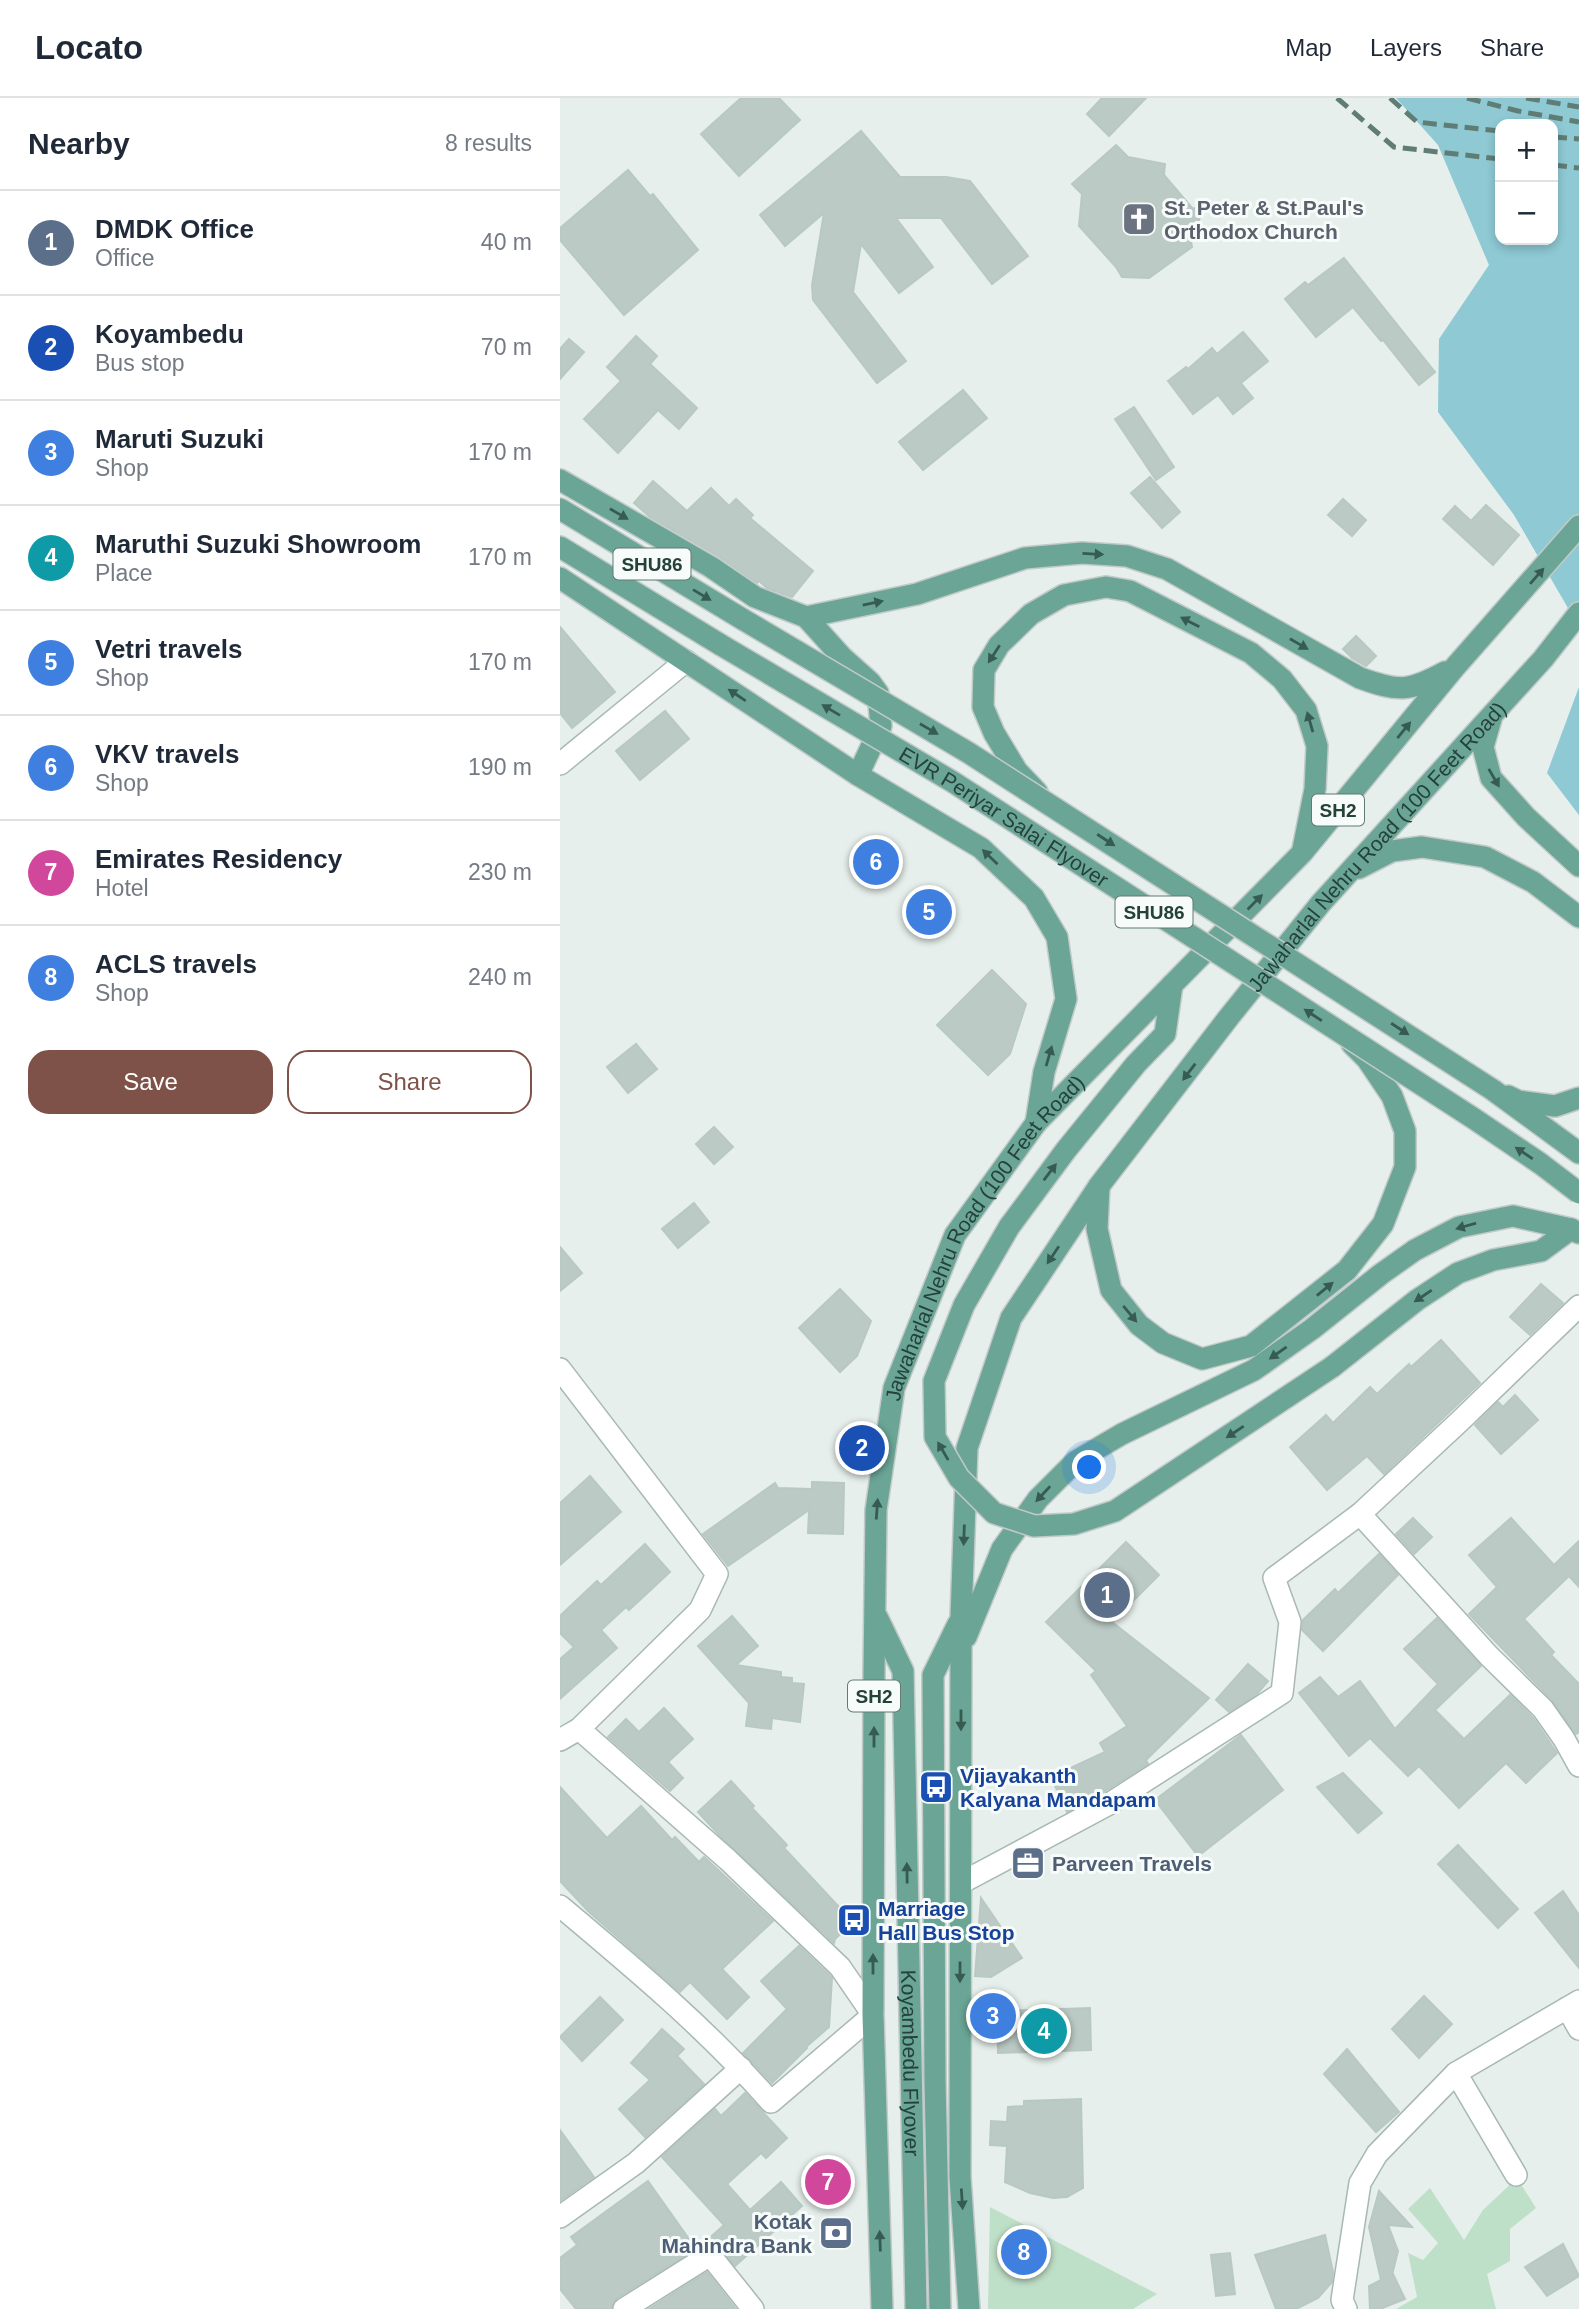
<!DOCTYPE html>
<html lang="en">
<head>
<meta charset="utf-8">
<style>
  body { margin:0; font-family:Helvetica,sans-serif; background:#f2f2f3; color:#1f2937 }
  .controls { position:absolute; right:21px; top:21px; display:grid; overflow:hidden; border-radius:14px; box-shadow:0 4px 10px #0003 }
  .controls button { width:63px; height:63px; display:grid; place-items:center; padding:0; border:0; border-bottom:2px solid #e0e1e3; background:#fff; color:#1f2937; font:35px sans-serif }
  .you { position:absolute; left:530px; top:1370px; width:24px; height:24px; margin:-18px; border:5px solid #fff; border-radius:50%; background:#1a73e8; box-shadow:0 0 0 10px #1a73e833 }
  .badge { display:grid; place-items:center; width:46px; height:46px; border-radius:50%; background:#7f5249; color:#fff; font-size:23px; font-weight:700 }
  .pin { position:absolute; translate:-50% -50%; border:4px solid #fff; box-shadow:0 2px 7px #0006 }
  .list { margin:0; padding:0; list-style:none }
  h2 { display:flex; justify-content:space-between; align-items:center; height:91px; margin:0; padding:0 28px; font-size:30px }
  h2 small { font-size:23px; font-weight:400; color:#747a83 }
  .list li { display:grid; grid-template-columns:46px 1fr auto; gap:21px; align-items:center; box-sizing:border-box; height:105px; padding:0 28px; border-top:2px solid #e0e1e3 }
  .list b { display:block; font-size:26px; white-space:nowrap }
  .list p { margin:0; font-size:23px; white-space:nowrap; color:#747a83 }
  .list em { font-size:23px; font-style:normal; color:#747a83 }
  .actions { display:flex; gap:14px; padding:21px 28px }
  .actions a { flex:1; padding:16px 0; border:2px solid #7f5249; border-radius:21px; text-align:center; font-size:24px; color:#7f5249 }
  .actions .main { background:#7f5249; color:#fff }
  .map { position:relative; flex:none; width:1019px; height:2211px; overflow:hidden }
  header { display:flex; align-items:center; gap:42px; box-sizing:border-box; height:98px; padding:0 35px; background:#fff; border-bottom:2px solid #e0e1e3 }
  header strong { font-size:33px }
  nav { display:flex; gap:38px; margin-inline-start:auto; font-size:24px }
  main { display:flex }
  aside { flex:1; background:#fff }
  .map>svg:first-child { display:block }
</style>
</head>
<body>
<header>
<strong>Locato</strong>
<nav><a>Map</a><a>Layers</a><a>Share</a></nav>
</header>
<main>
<aside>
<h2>Nearby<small>8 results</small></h2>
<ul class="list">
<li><span class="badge" style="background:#5c6f8a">1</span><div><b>DMDK Office</b><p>Office</p></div><em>40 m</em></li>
<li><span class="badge" style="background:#1a4fb4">2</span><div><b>Koyambedu</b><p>Bus stop</p></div><em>70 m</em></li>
<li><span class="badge" style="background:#3f7fe0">3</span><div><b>Maruti Suzuki</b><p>Shop</p></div><em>170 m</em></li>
<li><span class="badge" style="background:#0f9aa8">4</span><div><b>Maruthi Suzuki Showroom</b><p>Place</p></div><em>170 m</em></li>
<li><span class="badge" style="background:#3f7fe0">5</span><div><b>Vetri travels</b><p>Shop</p></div><em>170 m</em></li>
<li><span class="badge" style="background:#3f7fe0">6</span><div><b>VKV travels</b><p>Shop</p></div><em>190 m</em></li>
<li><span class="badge" style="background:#d1479c">7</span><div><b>Emirates Residency</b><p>Hotel</p></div><em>230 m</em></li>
<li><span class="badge" style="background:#3f7fe0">8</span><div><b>ACLS travels</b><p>Shop</p></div><em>240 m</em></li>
</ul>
<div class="actions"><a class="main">Save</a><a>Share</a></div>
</aside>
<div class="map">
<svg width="1019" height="2211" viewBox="0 0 1019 2211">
  <rect width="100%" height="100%" fill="#e6efeb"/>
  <!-- green -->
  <g fill="#bfe0c8">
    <path d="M957,2080L976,2110L950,2131V2163L927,2176L936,2211H836L857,2199L848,2155L863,2162L878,2145L848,2111L870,2090L904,2142L923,2112Z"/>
    <path d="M430,2109L597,2196L573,2211H428Z"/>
  </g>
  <!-- water -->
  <g fill="#8ec9d4" fill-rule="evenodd">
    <path d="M836,0H1019V529L954,417L878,314L879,241L929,167L878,47ZM940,26H993V142H940Z"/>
    <path d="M1019,589V717L987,675Z"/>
  </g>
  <!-- building -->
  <g fill="#bbcac4" stroke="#b8c9c2" stroke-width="2">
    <path d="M181,0H219L240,22L179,78L141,36Z"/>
    <path d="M542,0H586L549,38L527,16Z"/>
    <path d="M301,33L340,79H386L410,83L468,158L432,186L381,120H336L373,169L339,195L301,146L293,194L346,263L317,285L253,202L252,187L264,115L225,148L200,117Z"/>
    <path d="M556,47L568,59L605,66L604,77L632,110L641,111L636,141L631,144L632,149L589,180L562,179L556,169L519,128L522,96L512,86Z"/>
    <path d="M68,72L90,98L93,96L138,152L64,217L0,142V130Z"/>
    <path d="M784,160L875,274L859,287L823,242L821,243L793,209L756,239L725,201L745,184L748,187Z"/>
    <path d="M683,234L708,263L681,285L693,300L673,316L658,297L633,316L608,283L626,269L628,271L652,250L657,256Z"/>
    <path d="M76,238L97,258L90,266L137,310L119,331L98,312L58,355L24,321L61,283L47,269Z"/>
    <path d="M9,241L24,254L0,281V251Z"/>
    <path d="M403,292L427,320L363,372L339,344Z"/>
    <path d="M574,309L614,369L596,382L555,321Z"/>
    <path d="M590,379L620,414L602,430L571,395Z"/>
    <path d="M93,383L127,413L151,390L169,408L176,401L193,417L190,420L253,473L232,499L207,490L199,483L197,485L158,458L90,419L74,405Z"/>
    <path d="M783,401L806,422L792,438L768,417Z"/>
    <path d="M926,407L959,437L933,467L883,421L895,408L911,423Z"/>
    <path d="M0,529L55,594L12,630L0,615Z"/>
    <path d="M796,538L816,558L806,568L792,560L783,551Z"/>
    <path d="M105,613L129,641L80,682L56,653Z"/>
    <path d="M432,872L466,906L450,956L428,977L377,927Z"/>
    <path d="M76,946L97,971L68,995L47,969Z"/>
    <path d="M154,1029L173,1049L154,1066L136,1046Z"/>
    <path d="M134,1105L149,1124L118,1150L102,1131Z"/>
    <path d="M0,1149L22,1175L0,1193Z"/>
    <path d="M981,1186L1003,1205L970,1237L950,1219Z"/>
    <path d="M280,1191L311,1223L297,1258L280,1274L239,1230Z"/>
    <path d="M881,1242L920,1285L824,1376L807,1358L767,1392L730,1349L766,1317L773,1325L810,1289L817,1296L849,1266L851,1269Z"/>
    <path d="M955,1297L978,1322L941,1356L915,1327L938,1304L943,1309Z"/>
    <path d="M30,1378L61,1414L0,1467V1405Z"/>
    <path d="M252,1384L284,1385L283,1436L248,1435L249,1412L168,1468L143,1436L215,1385L218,1390L252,1391Z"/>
    <path d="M853,1420L872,1439L854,1456L836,1436Z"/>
    <path d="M951,1420L994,1467L1019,1443V1489L1009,1478L964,1521L994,1554L991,1557L1019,1586V1634L1016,1636L992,1602L909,1516L937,1489L909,1457Z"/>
    <path d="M566,1444L599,1477L552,1524L649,1600L586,1662L588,1666L542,1695L507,1714L491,1679L545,1654L540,1645L567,1628L531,1577L536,1573L486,1524Z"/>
    <path d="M85,1446L110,1474L69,1512L66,1509L41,1532L57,1550L0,1601V1561L14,1549L0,1535V1518L37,1483L41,1487Z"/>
    <path d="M819,1456L838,1477L763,1553L742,1532L743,1522L775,1491L778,1495Z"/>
    <path d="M172,1518L198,1548L176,1567L221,1574V1579L232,1580V1585L244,1586L240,1624L212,1620L211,1631L186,1628L189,1605L138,1548Z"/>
    <path d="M877,1520L921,1568L875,1612L904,1641L950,1597L973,1620L997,1655L966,1685L946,1665L899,1710L859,1668L848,1678L810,1640L789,1658L739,1595L760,1579L778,1599L800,1583L835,1631L878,1586L844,1551Z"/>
    <path d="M688,1566L708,1583L697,1596L669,1614L656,1602Z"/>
    <path d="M104,1610L133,1641L108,1664L123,1680L110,1693L48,1639L66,1621L79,1634Z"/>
    <path d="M681,1637L723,1692L638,1758L595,1702Z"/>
    <path d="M783,1675L822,1715L798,1735L757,1689Z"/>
    <path d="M171,1683L194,1708L192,1710L227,1747L224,1750L293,1824L275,1841L274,1845L162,1740L138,1714Z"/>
    <path d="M0,1689L47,1740L81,1708L112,1742L115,1739L139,1764L144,1759L213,1823L162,1871L189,1899L167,1921L130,1884L120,1894L29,1814L0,1783Z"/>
    <path d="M898,1747L958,1811L938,1830L878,1766Z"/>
    <path d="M1003,1793L1019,1817V1870L975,1815Z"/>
    <path d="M421,1800L462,1860L431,1879L415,1878Z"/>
    <path d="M239,1848L272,1880L269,1929L246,1949L247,1950L212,1985L183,1955L227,1911L201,1883Z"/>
    <path d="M864,1898L892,1926L859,1960L832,1931Z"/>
    <path d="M40,1899L63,1922L22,1963L0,1939Z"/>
    <path d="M530,1910L531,1952L438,1955L437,1913Z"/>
    <path d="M102,1931L124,1951L117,1958L144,1986L85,2039L59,2011L90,1982L71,1965Z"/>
    <path d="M787,1951L839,2014L816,2034L764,1976Z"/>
    <path d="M185,1995L227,2040L206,2060L201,2055L167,2086L190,2112L221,2084L242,2108L175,2168L156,2145H144L164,2127L102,2059L155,2011L161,2018Z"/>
    <path d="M521,2001L523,2090L507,2099L493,2100L470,2095L445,2084L447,2048L430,2047L431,2023L447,2024L448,2009L464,2008V2003Z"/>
    <path d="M0,2032L34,2079L0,2103Z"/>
    <path d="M88,2083L136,2151L57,2200L51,2211H16L0,2191V2160L17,2147L11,2139Z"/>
    <path d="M819,2093L852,2129L828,2127L838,2153L832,2177L833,2176L845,2201L820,2211H810L809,2188L821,2182L809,2129Z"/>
    <path d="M765,2137L773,2174L772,2184L758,2200L736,2211H716L695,2157Z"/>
    <path d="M1003,2146L1019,2178L987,2198L965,2169Z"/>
    <path d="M670,2155L675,2196L656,2198L651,2157Z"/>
    <path d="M147,2174L176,2211H89Z"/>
  </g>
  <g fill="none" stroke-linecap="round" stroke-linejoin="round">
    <!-- minor casing -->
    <g stroke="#a8b8b2" stroke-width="24">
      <g id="minor">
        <path d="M0,666L126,563"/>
        <path d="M0,1271L157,1476L140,1512L19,1631L0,1642"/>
        <path d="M800,1416L929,1558L983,1611L1004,1641L1019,1668"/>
        <path d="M401,1785L549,1706L722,1595L730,1524L714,1480L800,1416L900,1323L1019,1208"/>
        <path d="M0,1808C74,1870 147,1931 211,2004L313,1917L280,1869L168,1762L19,1631"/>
        <path d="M1007,1910L1019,1931"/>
        <path d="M896,1975L956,2077"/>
        <path d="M0,2119L76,2065L181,1970"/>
        <path d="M64,2211L150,2157L193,2211"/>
        <path d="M786,2211L782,2202L800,2085L817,2056L896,1975L1019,1903"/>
      </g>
    </g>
    <!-- primary casing -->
    <g stroke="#c2cac8" stroke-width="24">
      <g id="primary">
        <path d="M0,382L151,469L195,499L246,519L282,559L310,584L318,595L321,628L298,677"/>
        <path d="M0,411L184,522"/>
        <path d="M0,449L161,547"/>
        <path d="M0,480L298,677L421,750L474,800L497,839L506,901L484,974L476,1025"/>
        <path d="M246,519L357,496L465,460L522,455L567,458L607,471L800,580C839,594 848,594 885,574"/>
        <path d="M931,621L923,649L931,680L966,719L1019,768"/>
        <path d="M477,694L457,673L434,635L423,609L424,572L439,547L471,516L504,497L546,489L570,493L691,555L722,581L746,612L757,648L755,691L743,751"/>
        <path d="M799,770L832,753L862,749L925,759L973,784L1019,819"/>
        <path d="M933,992L1019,1055"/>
        <path d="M948,998L958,1003L995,1008L1019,1000"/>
        <path d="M539,1088L537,1131L551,1192L579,1227L603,1245L642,1261L691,1248L787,1172L823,1126L845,1069V1033L832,998L807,961L792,946"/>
        <path d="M449,1129L506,1052L576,966L605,936L612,887"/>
        <path d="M772,1269L857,1202L898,1175L933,1162L981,1153L1011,1131"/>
        <path id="s1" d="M317,1519L343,1573L356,2211"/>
        <path d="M406,1539L442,1451L478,1401L516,1363L562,1336L694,1272L752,1231L821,1176L855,1152L899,1129L953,1118L1011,1131L1019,1135"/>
        <path id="s2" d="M322,2211L313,1917L314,1576L316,1412L334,1290L395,1137L476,1025L742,755L895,569L1019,428"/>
        <path d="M380,2211L375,1982L373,1577L398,1526"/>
        <path id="s3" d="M409,2211L400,2079L401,1520L407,1350L451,1220L539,1088L669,919L761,805L983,561L1019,515"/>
      </g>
    </g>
    <!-- minor -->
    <use href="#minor" stroke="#fff" stroke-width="21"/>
    <!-- primary -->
    <use href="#primary" stroke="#6aa596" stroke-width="21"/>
    <!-- rail -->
    <g stroke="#5f7d75" stroke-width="5" stroke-dasharray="14 7" stroke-linecap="butt">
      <path d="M777,0L834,49L940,61"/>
      <path d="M830,0L857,24L940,33"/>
      <path d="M907,0L958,13L1019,24"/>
      <path d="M966,0L1019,9"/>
      <path d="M993,39L1019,41"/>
      <path d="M993,67L1019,70"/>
    </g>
    <!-- primary-bridge casing -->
    <g stroke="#c2cac8" stroke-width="24" stroke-linecap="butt">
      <g id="primary-bridge">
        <path d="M184,522L409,655L933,992"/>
        <path id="s4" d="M161,547L393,684L913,1020L981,1066L1019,1095"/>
        <path d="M449,1129L404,1207L374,1283L375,1339L399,1380L434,1415L474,1428L514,1426L555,1413L772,1269"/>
      </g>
    </g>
    <!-- primary-bridge -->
    <use href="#primary-bridge" stroke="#6aa596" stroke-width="21"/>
  </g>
  <!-- one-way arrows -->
  <defs><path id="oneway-solid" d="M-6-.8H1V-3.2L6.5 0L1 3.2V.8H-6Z" transform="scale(1.75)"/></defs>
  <g fill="#365b51">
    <use href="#oneway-solid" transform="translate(59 416) rotate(30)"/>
    <use href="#oneway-solid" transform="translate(533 456) rotate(3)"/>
    <use href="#oneway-solid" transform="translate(977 478) rotate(-49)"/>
    <use href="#oneway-solid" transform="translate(142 497) rotate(31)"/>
    <use href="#oneway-solid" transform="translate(313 505) rotate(-12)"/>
    <use href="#oneway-solid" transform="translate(630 524) rotate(-153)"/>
    <use href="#oneway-solid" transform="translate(739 546) rotate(30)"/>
    <use href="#oneway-solid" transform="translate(434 556) rotate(123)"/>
    <use href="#oneway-solid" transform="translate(177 597) rotate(-146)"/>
    <use href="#oneway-solid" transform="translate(271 612) rotate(-149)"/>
    <use href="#oneway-solid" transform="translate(750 624) rotate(-106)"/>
    <use href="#oneway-solid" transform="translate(369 631) rotate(30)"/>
    <use href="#oneway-solid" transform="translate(844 632) rotate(-51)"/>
    <use href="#oneway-solid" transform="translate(934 680) rotate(60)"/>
    <use href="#oneway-solid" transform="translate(546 742) rotate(33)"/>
    <use href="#oneway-solid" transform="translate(430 759) rotate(-136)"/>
    <use href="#oneway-solid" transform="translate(695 804) rotate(-45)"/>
    <use href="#oneway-solid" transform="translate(753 917) rotate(-147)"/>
    <use href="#oneway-solid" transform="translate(840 931) rotate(33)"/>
    <use href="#oneway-solid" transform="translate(489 958) rotate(-74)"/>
    <use href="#oneway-solid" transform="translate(629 974) rotate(127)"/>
    <use href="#oneway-solid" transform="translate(964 1055) rotate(-146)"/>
    <use href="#oneway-solid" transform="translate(490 1074) rotate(-53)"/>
    <use href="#oneway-solid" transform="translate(906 1128) rotate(164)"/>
    <use href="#oneway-solid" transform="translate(493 1157) rotate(124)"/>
    <use href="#oneway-solid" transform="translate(765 1191) rotate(-39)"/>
    <use href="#oneway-solid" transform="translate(863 1198) rotate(146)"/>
    <use href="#oneway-solid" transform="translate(570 1216) rotate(50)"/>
    <use href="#oneway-solid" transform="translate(718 1255) rotate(145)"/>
    <use href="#oneway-solid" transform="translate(675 1334) rotate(146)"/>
    <use href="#oneway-solid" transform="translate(383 1353) rotate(-120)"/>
    <use href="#oneway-solid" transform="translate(483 1396) rotate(133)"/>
    <use href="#oneway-solid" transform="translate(317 1411) rotate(-86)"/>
    <use href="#oneway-solid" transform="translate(404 1437) rotate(92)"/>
    <use href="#oneway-solid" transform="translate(401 1622) rotate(90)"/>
    <use href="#oneway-solid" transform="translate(314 1639) rotate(-90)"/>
    <use href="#oneway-solid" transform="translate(347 1775) rotate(-91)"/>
    <use href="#oneway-solid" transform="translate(313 1866) rotate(-90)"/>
    <use href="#oneway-solid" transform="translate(400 1874) rotate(90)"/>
    <use href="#oneway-solid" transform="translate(402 2101) rotate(86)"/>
    <use href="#oneway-solid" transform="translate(320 2143) rotate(-92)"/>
  </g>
  <!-- icons -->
  <defs>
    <g id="church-square" transform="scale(1.75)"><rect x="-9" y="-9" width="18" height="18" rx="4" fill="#6b7280" stroke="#f7fbf9"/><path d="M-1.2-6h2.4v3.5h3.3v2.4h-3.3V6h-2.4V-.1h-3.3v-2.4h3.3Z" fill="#fff"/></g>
    <g id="bus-square" transform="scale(1.75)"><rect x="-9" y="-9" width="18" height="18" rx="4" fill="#1a4fb4" stroke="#f7fbf9"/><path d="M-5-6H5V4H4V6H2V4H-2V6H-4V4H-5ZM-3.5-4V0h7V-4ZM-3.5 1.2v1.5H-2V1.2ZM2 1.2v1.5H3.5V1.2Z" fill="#fff"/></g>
    <g id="office-square" transform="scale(1.75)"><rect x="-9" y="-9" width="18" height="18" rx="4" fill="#5c6f8a" stroke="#f7fbf9"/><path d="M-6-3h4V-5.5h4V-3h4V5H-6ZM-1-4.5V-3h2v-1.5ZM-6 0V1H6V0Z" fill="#fff"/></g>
    <g id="bank-square" transform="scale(1.75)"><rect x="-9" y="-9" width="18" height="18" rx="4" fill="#5c6f8a" stroke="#f7fbf9"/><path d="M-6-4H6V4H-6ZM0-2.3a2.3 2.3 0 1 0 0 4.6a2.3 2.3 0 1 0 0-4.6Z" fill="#fff"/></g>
  </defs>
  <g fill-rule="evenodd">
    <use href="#church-square" x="579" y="121"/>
    <use href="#bus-square" x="376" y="1689"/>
    <use href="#office-square" x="468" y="1765"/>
    <use href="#bus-square" x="294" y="1822"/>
    <use href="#bank-square" x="276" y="2135"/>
  </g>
  <g text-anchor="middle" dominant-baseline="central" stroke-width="6" stroke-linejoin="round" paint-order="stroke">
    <!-- shield labels -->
    <g fill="#f7fbf9" stroke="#637a73" stroke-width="2">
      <rect x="53.5" y="450.5" width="77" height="31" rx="5"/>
      <rect x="752" y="696.5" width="52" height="31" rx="5"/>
      <rect x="555.5" y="798.5" width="77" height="31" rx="5"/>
      <rect x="288" y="1582.5" width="52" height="31" rx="5"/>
    </g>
    <g font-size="19" font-weight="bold" fill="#24423a">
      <text x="92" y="466">SHU86</text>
      <text x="778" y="712">SH2</text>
      <text x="594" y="814">SHU86</text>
      <text x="314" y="1598">SH2</text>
    </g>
    <!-- worship labels -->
    <g font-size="21" font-weight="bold" fill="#5b616d" stroke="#f7fbf9" text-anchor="start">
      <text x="604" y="109">St. Peter &amp; St.Paul's<tspan x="604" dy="24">Orthodox Church</tspan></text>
    </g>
    <!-- street labels -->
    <g font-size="21" fill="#24423a" stroke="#f7fbf9">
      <text stroke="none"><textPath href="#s4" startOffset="331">EVR Periyar Salai Flyover</textPath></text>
      <text stroke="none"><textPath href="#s3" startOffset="1596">Jawaharlal Nehru Road (100 Feet Road)</textPath></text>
      <text stroke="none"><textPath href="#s2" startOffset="1099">Jawaharlal Nehru Road (100 Feet Road)</textPath></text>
      <text stroke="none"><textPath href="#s1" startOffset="452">Koyambedu Flyover</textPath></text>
    </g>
    <!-- transit labels -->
    <g font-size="21" font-weight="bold" fill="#164399" stroke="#f7fbf9" text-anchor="start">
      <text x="400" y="1677">Vijayakanth<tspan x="400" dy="24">Kalyana Mandapam</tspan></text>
      <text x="318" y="1810">Marriage<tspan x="318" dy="24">Hall Bus Stop</tspan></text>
    </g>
    <!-- service labels -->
    <g font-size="21" font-weight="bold" fill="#4e5e75" stroke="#f7fbf9" text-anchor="start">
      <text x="492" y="1765">Parveen Travels</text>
      <text x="252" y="2123" text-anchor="end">Kotak<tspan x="252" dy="24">Mahindra Bank</tspan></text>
    </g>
  </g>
</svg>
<div class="controls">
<button>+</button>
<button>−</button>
</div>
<div class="you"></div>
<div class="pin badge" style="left:547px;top:1497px;background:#5c6f8a">1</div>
<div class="pin badge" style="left:302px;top:1350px;background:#1a4fb4">2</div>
<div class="pin badge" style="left:433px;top:1918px;background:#3f7fe0">3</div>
<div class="pin badge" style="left:484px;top:1933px;background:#0f9aa8">4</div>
<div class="pin badge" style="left:369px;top:814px;background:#3f7fe0">5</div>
<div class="pin badge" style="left:316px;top:764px;background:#3f7fe0">6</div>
<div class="pin badge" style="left:268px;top:2084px;background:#d1479c">7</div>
<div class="pin badge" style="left:464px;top:2154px;background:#3f7fe0">8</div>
</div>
</main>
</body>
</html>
